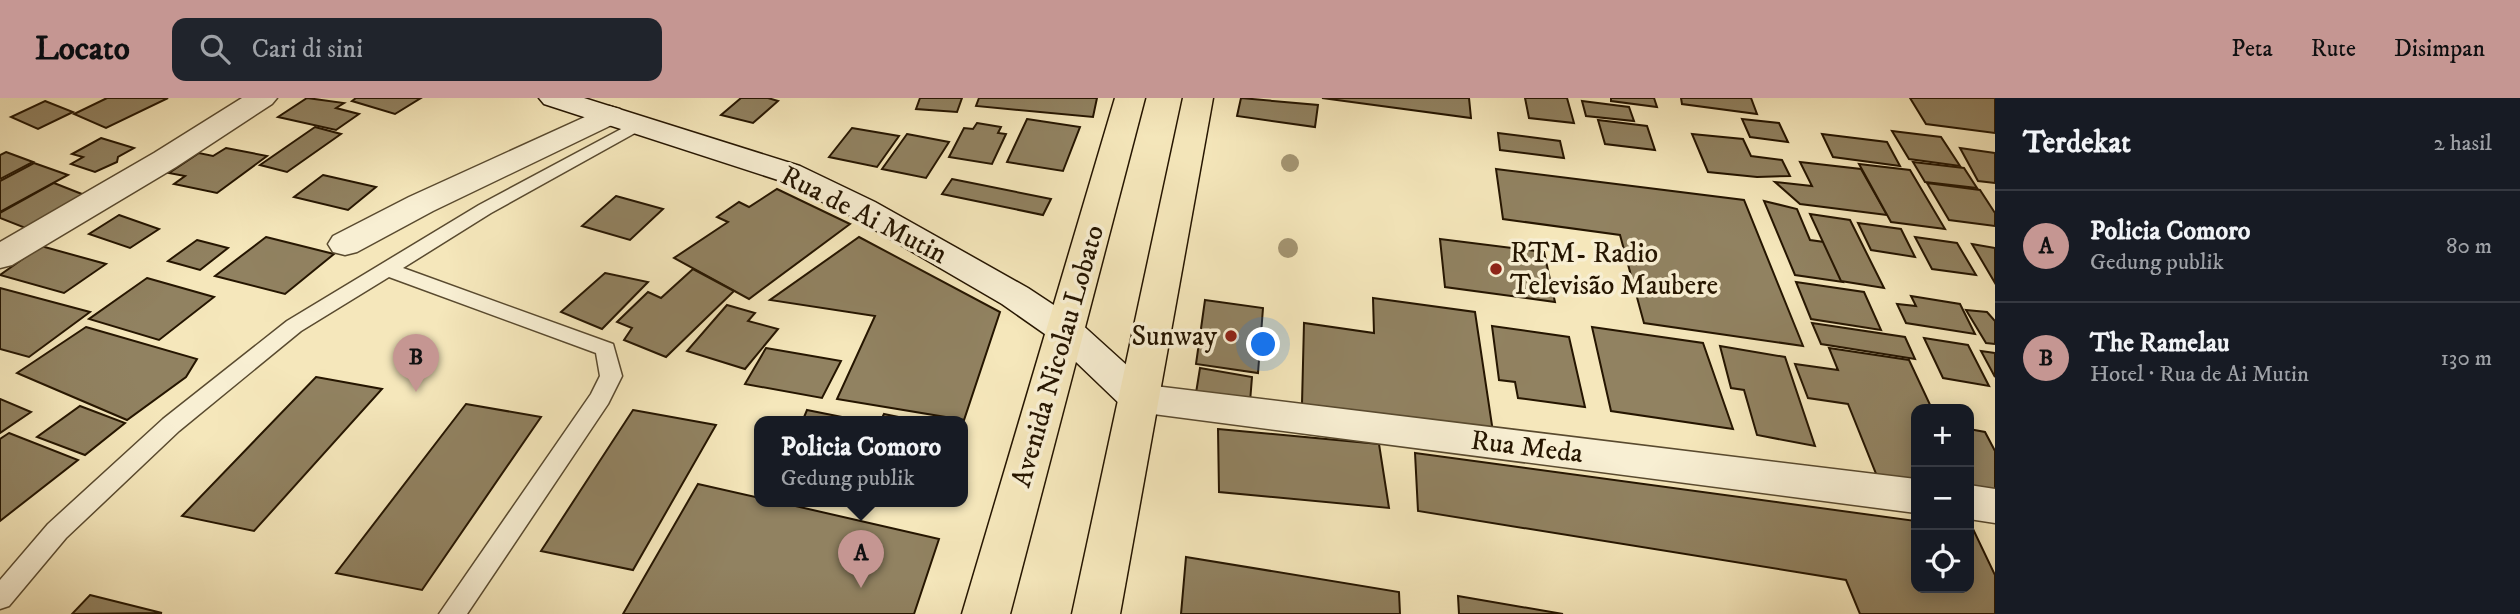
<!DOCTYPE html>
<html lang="id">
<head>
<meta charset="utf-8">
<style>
  body { margin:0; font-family:"IM FELL DW Pica",serif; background:#20242c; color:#f1f3f6 }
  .controls { position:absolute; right:21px; bottom:21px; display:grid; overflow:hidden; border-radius:14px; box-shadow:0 4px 18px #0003 }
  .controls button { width:63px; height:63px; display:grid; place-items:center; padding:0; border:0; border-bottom:2px solid #363941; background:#171b24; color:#f1f3f6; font:35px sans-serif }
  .you { position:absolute; left:1264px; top:247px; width:24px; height:24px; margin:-18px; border:5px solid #fff; border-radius:50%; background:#1a73e8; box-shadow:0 0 0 10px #1a73e833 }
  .badge { display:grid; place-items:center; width:46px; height:46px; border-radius:50%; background:#c59692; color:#111; font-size:23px; font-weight:700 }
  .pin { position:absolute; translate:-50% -58px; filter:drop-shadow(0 2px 4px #0008) }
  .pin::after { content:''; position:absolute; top:37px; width:24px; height:21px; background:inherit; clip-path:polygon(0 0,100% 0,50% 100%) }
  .popup { position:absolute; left:754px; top:318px; width:214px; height:91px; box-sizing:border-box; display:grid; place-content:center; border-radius:14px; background:#171b24; filter:drop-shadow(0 2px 5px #0005); font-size:23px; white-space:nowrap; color:#9ea1a6 }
  .popup b { font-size:26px; color:#f1f3f6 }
  .popup::after { content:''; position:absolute; left:50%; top:100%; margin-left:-14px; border:14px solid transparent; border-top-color:#171b24 }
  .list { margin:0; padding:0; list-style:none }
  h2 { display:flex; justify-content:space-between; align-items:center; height:91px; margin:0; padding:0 28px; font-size:30px }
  h2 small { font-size:23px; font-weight:400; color:#9ea1a6 }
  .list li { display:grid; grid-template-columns:46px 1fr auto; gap:21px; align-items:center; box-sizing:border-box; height:112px; padding:0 28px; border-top:2px solid #363941 }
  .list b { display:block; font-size:26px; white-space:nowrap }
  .list p { margin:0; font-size:23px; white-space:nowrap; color:#9ea1a6 }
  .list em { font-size:23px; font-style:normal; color:#9ea1a6 }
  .icon { flex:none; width:38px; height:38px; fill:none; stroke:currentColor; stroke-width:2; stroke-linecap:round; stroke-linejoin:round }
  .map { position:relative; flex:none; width:1995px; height:516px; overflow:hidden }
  header { display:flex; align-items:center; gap:42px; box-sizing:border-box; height:98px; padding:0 35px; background:#c59692; color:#111 }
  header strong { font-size:33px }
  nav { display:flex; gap:38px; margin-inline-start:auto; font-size:24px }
  .search { width:490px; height:63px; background:#20242c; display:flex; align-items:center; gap:18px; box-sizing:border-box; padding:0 24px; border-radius:14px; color:#9ea1a6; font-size:26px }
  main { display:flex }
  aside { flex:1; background:#171b24 }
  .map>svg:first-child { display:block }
</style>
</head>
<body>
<header>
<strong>Locato</strong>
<div class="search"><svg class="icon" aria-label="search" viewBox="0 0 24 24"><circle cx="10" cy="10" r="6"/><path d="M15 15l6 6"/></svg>Cari di sini</div>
<nav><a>Peta</a><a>Rute</a><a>Disimpan</a></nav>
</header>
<main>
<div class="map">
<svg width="1995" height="516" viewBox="0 0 1995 516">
  <rect width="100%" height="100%" fill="#f5e7bb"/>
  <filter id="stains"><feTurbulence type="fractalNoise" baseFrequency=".00286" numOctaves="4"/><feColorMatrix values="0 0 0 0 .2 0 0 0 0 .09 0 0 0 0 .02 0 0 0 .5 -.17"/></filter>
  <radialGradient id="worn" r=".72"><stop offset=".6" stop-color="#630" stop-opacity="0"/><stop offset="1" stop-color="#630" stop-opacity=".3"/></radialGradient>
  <!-- building -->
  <g fill="#918261" stroke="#251500" stroke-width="2">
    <path d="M107,0H168L106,30L74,16Z"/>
    <path d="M307,0L344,5L336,10L359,16L336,32L278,19Z"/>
    <path d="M356,0H421L395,16L352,3Z"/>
    <path d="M741,0H768L778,3L753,25L721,17Z"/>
    <path d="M920,0H962L957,14L916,11Z"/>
    <path d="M979,0H1097L1093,19L976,8Z"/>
    <path d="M1241,0L1318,7L1315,29L1237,18Z"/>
    <path d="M1322,0H1469L1471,20Z"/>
    <path d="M1525,0H1567L1574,25L1529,20Z"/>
    <path d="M1611,0H1654L1657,9L1611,3Z"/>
    <path d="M1681,0H1751L1757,16L1682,6Z"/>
    <path d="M1910,0H1995V35L1926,26Z"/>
    <path d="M45,3L73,14L38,31L11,19Z"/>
    <path d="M1582,3L1629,9L1634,23L1586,18Z"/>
    <path d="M1027,21L1080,29L1063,73L1007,64Z"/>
    <path d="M1742,21L1779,25L1788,44L1750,39Z"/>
    <path d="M1598,22L1647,28L1655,52L1605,46Z"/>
    <path d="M977,25L1001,29L998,35L1006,36L992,66L949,59L964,30L973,31Z"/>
    <path d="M315,29L341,36L287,74L260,67Z"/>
    <path d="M852,30L899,38L877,69L829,59Z"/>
    <path d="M1892,33L1941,39L1960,68L1909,61Z"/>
    <path d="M1498,35L1560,43L1564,60L1500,52Z"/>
    <path d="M907,36L949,44L926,80L882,71Z"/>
    <path d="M1692,36L1743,41L1751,58L1782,62L1790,78L1757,79L1708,74Z"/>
    <path d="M1822,36L1887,44L1900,68L1833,59Z"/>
    <path d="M101,40L134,50L118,59L117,64L95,74L71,66L83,59L72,56Z"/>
    <path d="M226,50L267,58L217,95L174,86L185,78L169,75L199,55L213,58Z"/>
    <path d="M1960,50L1995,55V85L1978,83Z"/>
    <path d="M6,54L33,64L0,81V57Z"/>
    <path d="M1800,64L1861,71L1887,117L1800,106L1775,84L1812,88Z"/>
    <path d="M1913,64L1964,70L1977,90L1925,84Z"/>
    <path d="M34,65L68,77L0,114V83Z"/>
    <path d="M1859,66L1910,72L1945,131L1891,124Z"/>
    <path d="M1496,71L1744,102L1803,248L1644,225L1620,137L1503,121Z"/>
    <path d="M323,77L376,89L348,112L294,99Z"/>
    <path d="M952,81L1051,101L1043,117L942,96Z"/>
    <path d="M54,85L92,100L33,133L0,120V115Z"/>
    <path d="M1927,85L1980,92L1995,115V128L1949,122Z"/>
    <path d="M777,91L850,126L749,201L674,160L728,124L717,119L739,104L749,109Z"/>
    <path d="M616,98L663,111L630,142L582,128Z"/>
    <path d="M1764,103L1797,111L1810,142L1824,144L1843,184L1795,177Z"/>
    <path d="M1810,116L1850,122L1884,190L1841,183Z"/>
    <path d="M119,117L159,131L130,150L89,136Z"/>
    <path d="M1858,125L1901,131L1915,159L1871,152Z"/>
    <path d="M266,139L334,156L285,196L215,178Z"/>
    <path d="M859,139L1000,214L964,322L837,301L875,218L770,202Z"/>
    <path d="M1915,139L1957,145L1976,177L1932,171Z"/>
    <path d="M1440,141L1544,154L1555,204L1445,189Z"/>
    <path d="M197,142L228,150L200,172L168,163Z"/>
    <path d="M1972,146L1995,150V185Z"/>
    <path d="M41,148L106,166L64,195L0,177Z"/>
    <path d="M693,171L734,193L666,259L624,242L632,230L617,224L648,194L661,200Z"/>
    <path d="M605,175L648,184L602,231L561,214Z"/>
    <path d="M147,180L214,199L159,242L89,221Z"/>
    <path d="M1796,184L1864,194L1881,232L1811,221Z"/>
    <path d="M0,190L90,214L29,259L0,251Z"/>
    <path d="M1911,198L1960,206L1975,236L1906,225L1897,206L1916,208Z"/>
    <path d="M1373,200L1475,214L1493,334L1302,306L1304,225L1374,235Z"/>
    <path d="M1205,202L1263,210L1258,275L1196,266Z"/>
    <path d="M727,207L755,215L748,223L778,231L745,271L687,253Z"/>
    <path d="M1966,212L1987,214L1995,223V246L1986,245Z"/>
    <path d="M1812,225L1905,239L1915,261L1821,246Z"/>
    <path d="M1492,228L1569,239L1585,309L1518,300L1515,284L1499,282Z"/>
    <path d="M86,229L197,261L186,279L127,322L17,275Z"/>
    <path d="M1592,229L1703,245L1733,331L1611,313Z"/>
    <path d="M1924,240L1968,247L1989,288L1943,280Z"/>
    <path d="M1720,248L1785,259L1815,348L1757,337L1744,292L1731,290Z"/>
    <path d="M766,250L841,263L822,300L745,286Z"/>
    <path d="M1829,250L1909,262L1932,311H1916V394L1881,388L1848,306L1808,300L1795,266L1838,272Z"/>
    <path d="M1981,253L1995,255V279Z"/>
    <path d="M1200,270L1252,279L1250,304L1196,295Z"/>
    <path d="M316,279L382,291L254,433L182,418Z"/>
    <path d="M0,301L31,314L0,335Z"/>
    <path d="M466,306L541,319L422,492L336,475Z"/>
    <path d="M80,308L125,325L85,357L37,339Z"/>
    <path d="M633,312L716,327L633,472L541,453Z"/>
    <path d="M807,312L867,324H802Z"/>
    <path d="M884,316L923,324H880Z"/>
    <path d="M1218,331L1379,346L1389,410L1219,394Z"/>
    <path d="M1969,331L1985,334L1995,353V401L1978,398L1969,379Z"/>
    <path d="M9,335L78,362L0,423V341Z"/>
    <path d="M1415,355L1916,423V490H1969V431H1973L1995,477V516H1860L1846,482L1418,413Z"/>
    <path d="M698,386L760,400V404H778L939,441L914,516H623Z"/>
    <path d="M1186,459L1399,494L1400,516H1181Z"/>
    <path d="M90,497L162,515L72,516Z"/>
    <path d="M1458,498L1563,516H1459Z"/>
  </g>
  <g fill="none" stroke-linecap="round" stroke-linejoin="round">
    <!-- lane casing -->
    <g stroke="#594a2f" stroke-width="3">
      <path id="lane" d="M638,22L644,24V30L491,115L403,170L613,246L622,278L608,306L467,516H439L591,296L600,278L596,255L389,179L301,233L179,333L66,440L9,508L0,511V482L48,426L163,321L287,223L479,107Z"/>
    </g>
    <!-- street casing -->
    <g stroke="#594a2f" stroke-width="3">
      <g id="street">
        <path d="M242,0H277L272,6L176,69L12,167L0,170V144L154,55Z"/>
        <path d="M609,8L620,11L624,17L620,23L433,113L357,154L345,157L333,154L328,146L333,138L409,99Z"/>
        <path d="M1138,286L1916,381V415L1138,314L1124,310L1118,300L1124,290Z"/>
        <path d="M1969,387L1995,391V425L1969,421Z"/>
      </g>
    </g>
    <!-- secondary casing -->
    <g stroke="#251500" stroke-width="3">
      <path id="secondary" d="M539,0H584L800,68L875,104L1028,190L1078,223L1152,290L1158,300L1152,310L1138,314L1124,310L1052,241L1002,206L851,118L778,82L544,6Z"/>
    </g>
    <!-- primary casing -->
    <g stroke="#251500" stroke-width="3">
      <g id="primary">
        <path d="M1115,0H1145L1010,516H962Z"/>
        <path d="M1183,0H1213L1120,516H1072Z"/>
      </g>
    </g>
    <!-- lane -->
    <use href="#lane" fill="#f8efd3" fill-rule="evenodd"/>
    <!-- street -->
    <use href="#street" fill="#f8efd3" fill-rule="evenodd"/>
    <!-- secondary -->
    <use href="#secondary" fill="#f8efd3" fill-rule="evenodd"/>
    <!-- primary -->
    <use href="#primary" fill="#f5e7bb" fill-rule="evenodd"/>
  </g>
  <!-- trees -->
  <g fill="#a49572">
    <circle cx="1290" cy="65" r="9"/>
    <circle cx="1288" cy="150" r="10"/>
  </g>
  <!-- markers -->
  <g fill="#8f2418" stroke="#f8efd3" stroke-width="2.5">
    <circle cx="1496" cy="171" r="7"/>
    <circle cx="1231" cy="238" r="7"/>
  </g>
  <g text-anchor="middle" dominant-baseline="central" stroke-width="7" stroke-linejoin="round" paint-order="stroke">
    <!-- street labels -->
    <g font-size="28" fill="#251500" stroke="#f8efd3">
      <text transform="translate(864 117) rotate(27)">Rua de Ai Mutin</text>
      <text transform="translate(1058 258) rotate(-74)">Avenida Nicolau Lobato</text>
      <text transform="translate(1527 349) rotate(7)">Rua Meda</text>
    </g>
    <!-- poi labels -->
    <g font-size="28" fill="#251500" stroke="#f8efd3" text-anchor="start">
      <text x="1510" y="155">RTM- Radio<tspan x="1510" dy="32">Televisão Maubere</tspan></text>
      <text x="1217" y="238" text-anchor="end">Sunway</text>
    </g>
  </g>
  <rect width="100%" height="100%" filter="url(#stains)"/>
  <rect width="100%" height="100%" fill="url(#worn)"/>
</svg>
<div class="controls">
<button>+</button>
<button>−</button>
<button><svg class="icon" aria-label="locate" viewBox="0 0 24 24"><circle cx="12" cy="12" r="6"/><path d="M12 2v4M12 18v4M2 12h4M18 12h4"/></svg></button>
</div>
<div class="you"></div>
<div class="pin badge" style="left:861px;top:490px">A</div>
<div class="popup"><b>Policia Comoro</b>Gedung publik</div>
<div class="pin badge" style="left:416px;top:294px">B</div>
</div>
<aside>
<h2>Terdekat<small>2 hasil</small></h2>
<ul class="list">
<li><span class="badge">A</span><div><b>Policia Comoro</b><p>Gedung publik</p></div><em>80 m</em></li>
<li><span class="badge">B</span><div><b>The Ramelau</b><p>Hotel · Rua de Ai Mutin</p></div><em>130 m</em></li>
</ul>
</aside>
</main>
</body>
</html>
